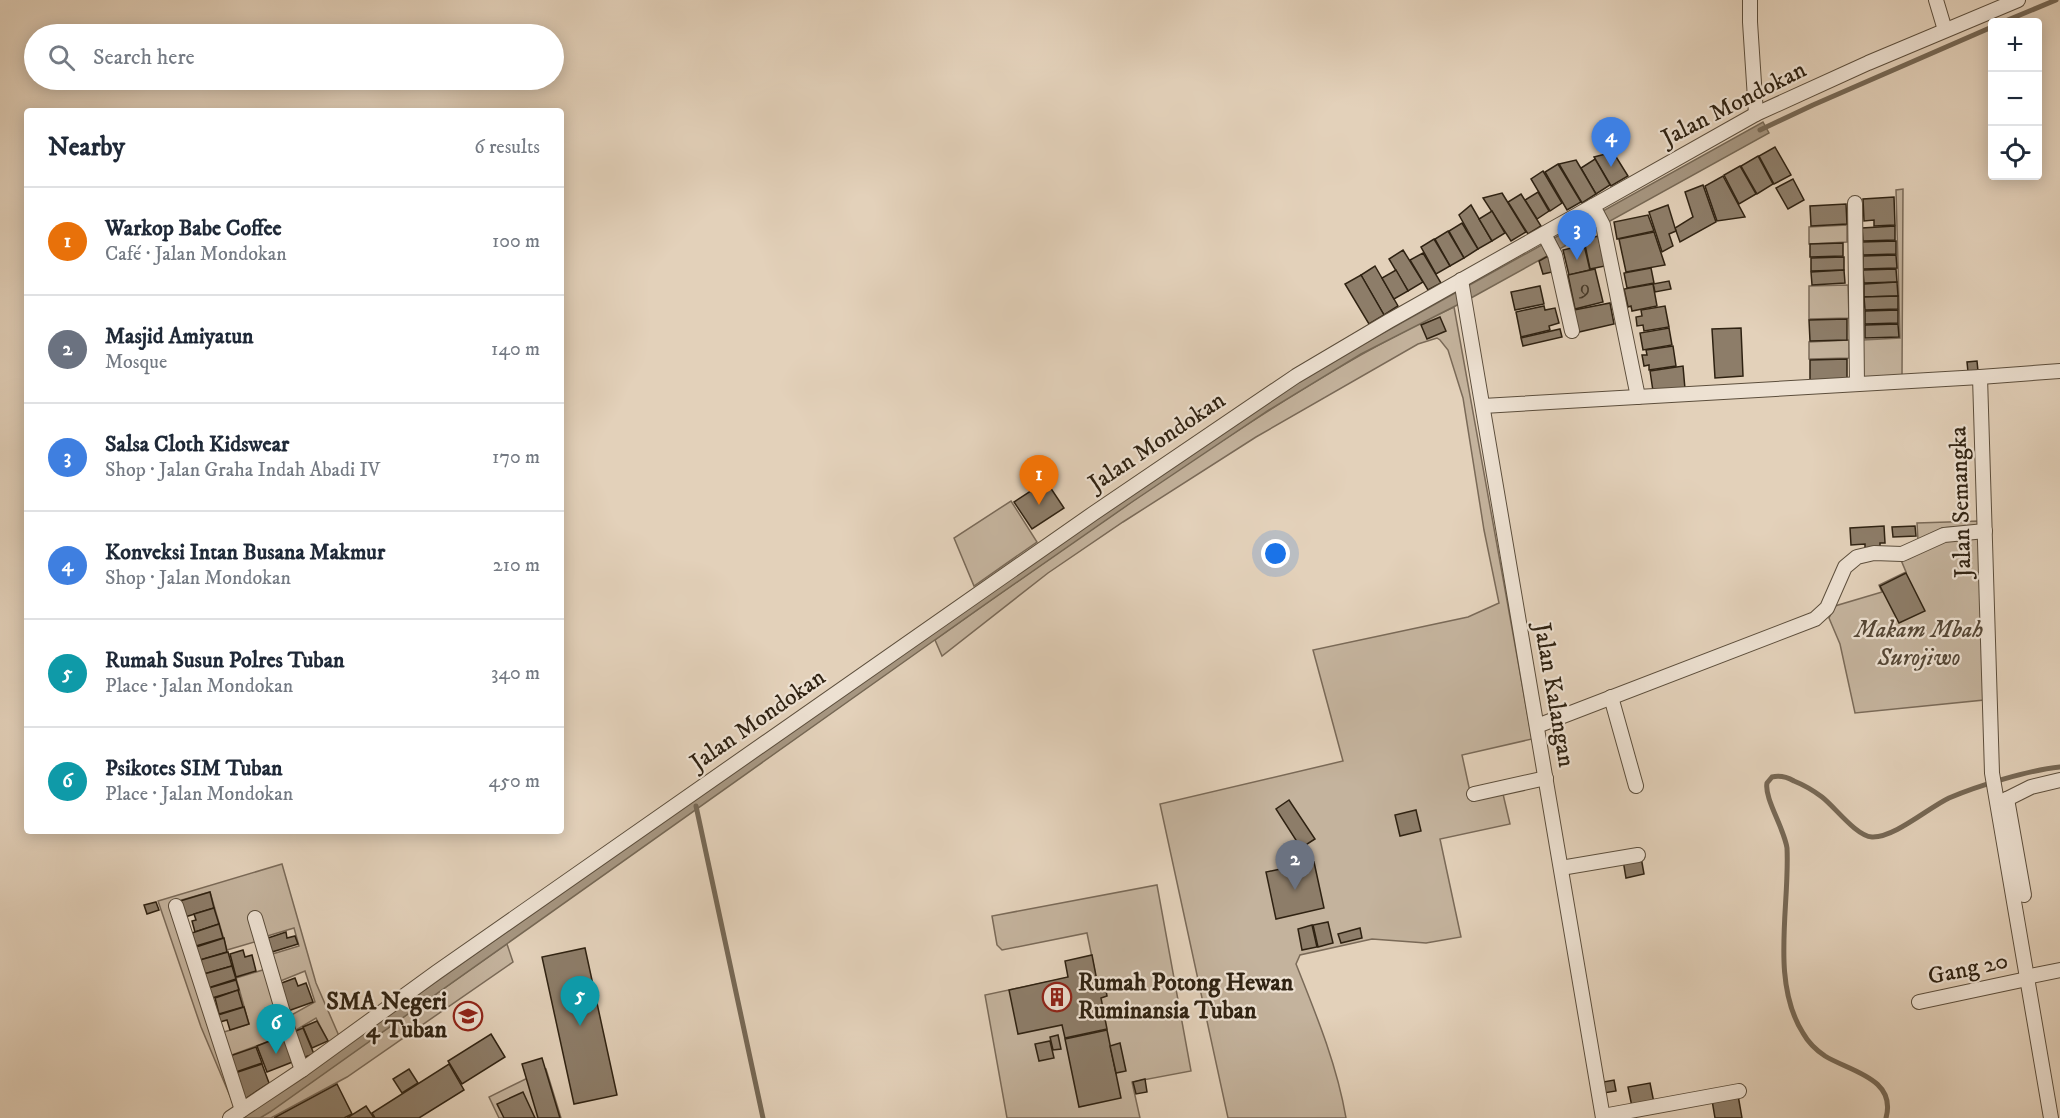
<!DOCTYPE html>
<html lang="en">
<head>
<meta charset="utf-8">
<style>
  body { margin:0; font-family:"IM FELL DW Pica",serif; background:#f2f2f3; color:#1f2937 }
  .controls { position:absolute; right:18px; top:18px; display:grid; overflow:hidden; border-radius:6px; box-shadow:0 3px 15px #0003 }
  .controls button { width:54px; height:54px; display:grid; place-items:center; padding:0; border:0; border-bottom:2px solid #e0e1e3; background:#fff; color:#1f2937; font:30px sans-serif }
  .you { position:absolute; left:1276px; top:554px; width:21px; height:21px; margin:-15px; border:4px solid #fff; border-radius:50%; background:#1a73e8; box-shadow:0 0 0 9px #1a73e833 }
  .badge { display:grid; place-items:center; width:39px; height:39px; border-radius:50%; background:#ea580c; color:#fff; font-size:20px; font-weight:700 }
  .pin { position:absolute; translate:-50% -50px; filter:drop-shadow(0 2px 3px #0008) }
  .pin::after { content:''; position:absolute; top:32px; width:21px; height:18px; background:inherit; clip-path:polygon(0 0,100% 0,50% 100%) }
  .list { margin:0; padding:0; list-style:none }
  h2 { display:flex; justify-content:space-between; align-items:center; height:78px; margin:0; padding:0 24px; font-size:26px }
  h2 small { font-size:20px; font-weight:400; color:#747a83 }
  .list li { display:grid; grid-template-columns:39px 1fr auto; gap:18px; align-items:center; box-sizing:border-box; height:108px; padding:0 24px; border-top:2px solid #e0e1e3 }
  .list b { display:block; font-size:22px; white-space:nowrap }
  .list p { margin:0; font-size:20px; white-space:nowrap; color:#747a83 }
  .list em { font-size:20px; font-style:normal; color:#747a83 }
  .icon { flex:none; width:33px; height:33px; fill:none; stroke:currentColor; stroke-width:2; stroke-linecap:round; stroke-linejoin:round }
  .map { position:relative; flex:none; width:2060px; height:1118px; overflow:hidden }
  .search { position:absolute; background:#fff; box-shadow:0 3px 15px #0003; left:24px; top:24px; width:540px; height:66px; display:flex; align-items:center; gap:15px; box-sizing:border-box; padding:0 21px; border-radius:33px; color:#747a83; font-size:22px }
  .panel { position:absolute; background:#fff; box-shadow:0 3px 15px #0003; left:24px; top:108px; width:540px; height:726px; border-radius:6px }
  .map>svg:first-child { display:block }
</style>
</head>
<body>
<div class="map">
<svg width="2060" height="1118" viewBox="0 0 2060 1118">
  <rect width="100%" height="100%" fill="#e3d1ba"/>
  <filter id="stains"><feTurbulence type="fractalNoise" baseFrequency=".00333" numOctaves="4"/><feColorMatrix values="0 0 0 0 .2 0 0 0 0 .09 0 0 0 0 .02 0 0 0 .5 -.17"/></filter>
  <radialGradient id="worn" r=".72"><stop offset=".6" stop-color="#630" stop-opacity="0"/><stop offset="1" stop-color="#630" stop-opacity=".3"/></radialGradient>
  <!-- green -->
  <g fill="#c4b39d" stroke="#7a6a58" stroke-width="1.5" fill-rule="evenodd">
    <path d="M1903,189L1902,377L1863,379V340L1900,338L1896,190Z"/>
    <path d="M1847,225V242L1809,244V227Z"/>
    <path d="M1848,285L1849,318L1809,319V286Z"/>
    <path d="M1454,307L1532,739L1462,755L1472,801L1503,794L1510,824L1440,839L1461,937L1426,943L1372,939L1300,955L1296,964C1316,1014 1337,1065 1346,1118H1228L1160,804L1343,761L1313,650L1468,617L1499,603L1484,530L1463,398L1448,350L1440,340L1437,338L1418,344L1256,437L1123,522L1048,573L942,656L935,640C1026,575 1118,510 1211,448C1290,396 1369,346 1454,307Z"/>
    <path d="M1849,340V358L1809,359V342Z"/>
    <path d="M1011,501L1037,542L974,586L954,538Z"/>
    <path d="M1979,521V525L1942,528L1918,540L1917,523Z"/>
    <path d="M1979,537L1984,700L1855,713L1840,644L1829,618L1835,606L1882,592L1879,585L1906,572L1901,560L1908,559L1941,542Z"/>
    <path d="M282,864L316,983L339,1036L329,1043L316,1018L291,1033L229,1056L235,1108L201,1027L158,901ZM210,892L227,950L258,941L266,969L236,978L249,1024L221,1033L178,901ZM294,928L299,946L269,955L264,937ZM305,971L315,1002L288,1017L278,982Z"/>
    <path d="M1157,885L1191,1071L1132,1082L1140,1118H1007L985,995L1095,972L1087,933L1002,950L997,945L992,916Z"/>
    <path d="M507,944L513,962L347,1077L271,1118H260Z"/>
    <path d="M546,1069L561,1118H499L489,1097Z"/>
  </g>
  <!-- water -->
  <path fill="#a69681" stroke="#766855" stroke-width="1.5" d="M1763,122L1769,133L1471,298L1361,354L1269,410L1132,502L977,610L270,1112L260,1118H243L1007,579L1313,372Z"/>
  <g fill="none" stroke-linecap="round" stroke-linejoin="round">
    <!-- stream -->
    <g stroke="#766855" stroke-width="5">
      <path d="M2003,22L2056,0"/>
      <path d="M1760,130L1813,105L1992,27"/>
      <path d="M696,806L763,1118"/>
      <path d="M1886,1118C1897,1078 1849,1071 1825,1056C1816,1050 1808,1042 1803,1033C1770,981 1790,906 1787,848C1784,828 1764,798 1767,783L1772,777C1780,775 1787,777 1794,781C1804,785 1814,791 1822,797C1835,807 1856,836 1872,837C1894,838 1928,808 1949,798C1977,786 2029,770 2060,767"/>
    </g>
  </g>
  <!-- building -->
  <g fill="#8d7d69" stroke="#2f2212" stroke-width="1.5">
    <path d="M1775,147L1791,175L1774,184L1759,156Z"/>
    <path d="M1613,152L1628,176L1611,186L1594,157Z"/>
    <path d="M1758,156L1773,184L1757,194L1741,166Z"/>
    <path d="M1595,159L1610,185L1596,194L1581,168Z"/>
    <path d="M1576,160L1596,194L1582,203L1559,164Z"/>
    <path d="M1558,164L1581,202L1567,210L1545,172Z"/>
    <path d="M1740,166L1756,194L1739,204L1724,175Z"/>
    <path d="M1543,171L1562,203L1550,211L1531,179Z"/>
    <path d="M1723,176L1745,217L1717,221L1705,186Z"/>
    <path d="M1793,179L1804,200L1788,209L1776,188Z"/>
    <path d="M1703,185L1716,222L1680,242L1675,228L1693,217L1685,192Z"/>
    <path d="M1538,192L1549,211L1537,219L1525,200Z"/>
    <path d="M1502,193L1526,232L1511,241L1483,198Z"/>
    <path d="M1521,194L1541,226L1528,234L1508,202Z"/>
    <path d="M1894,197L1895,225L1874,226V220L1864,221L1863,199Z"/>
    <path d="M1846,204L1847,224L1811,226L1810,206Z"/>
    <path d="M1471,205L1492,241L1478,249L1459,215Z"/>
    <path d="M1668,205L1676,231L1669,234L1673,246L1662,252L1649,212Z"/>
    <path d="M1492,211L1505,233L1492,241L1479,219Z"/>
    <path d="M1648,215L1654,231L1617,239L1614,222Z"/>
    <path d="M1462,223L1478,249L1464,258L1449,231Z"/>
    <path d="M1895,226V240L1863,241L1862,228Z"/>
    <path d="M1448,231L1464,258L1450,266L1435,239Z"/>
    <path d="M1654,232L1665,265L1626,272L1619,239Z"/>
    <path d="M1598,236L1605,266L1590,269L1584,240Z"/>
    <path d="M1434,239L1450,266L1436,274L1421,247Z"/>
    <path d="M1896,241V254L1863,255L1862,242Z"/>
    <path d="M1843,243V256L1810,257V244Z"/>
    <path d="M1584,245L1590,270L1569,275L1563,250Z"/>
    <path d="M1403,250L1423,282L1408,291L1389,259Z"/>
    <path d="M1423,253L1441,283L1428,290L1410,260Z"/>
    <path d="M1896,255L1897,268L1863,269V256Z"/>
    <path d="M1548,256L1552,272L1543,274L1539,261Z"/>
    <path d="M1844,257V270L1811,271V258Z"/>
    <path d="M1375,266L1398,306L1384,315L1361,275Z"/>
    <path d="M1651,268L1654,283L1627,288L1624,273Z"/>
    <path d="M1595,269L1603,302L1575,309L1568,275Z"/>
    <path d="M1896,269L1897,282L1864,283L1863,270Z"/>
    <path d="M1396,270L1408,291L1394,299L1382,278Z"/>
    <path d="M1844,270L1845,283L1812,285L1811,272Z"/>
    <path d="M1361,275L1384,315L1369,324L1345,284Z"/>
    <path d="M1669,281L1671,289L1655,292L1653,284Z"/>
    <path d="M1897,282L1898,296L1864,297V284Z"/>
    <path d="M1653,284L1657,306L1632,311L1631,306L1628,307L1624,289Z"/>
    <path d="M1540,286L1544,304L1515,310L1511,292Z"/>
    <path d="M1898,296V309L1865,310L1864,297Z"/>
    <path d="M1610,303L1614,324L1579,332L1574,310Z"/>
    <path d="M1544,306L1545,310L1555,308L1559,323L1549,326L1550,330L1521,337L1516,312Z"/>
    <path d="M1665,306L1669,327L1644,331L1643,325L1637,326L1636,317L1642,316L1641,310Z"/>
    <path d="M1898,310V323L1865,324V311Z"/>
    <path d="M1440,317L1446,331L1427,339L1421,325Z"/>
    <path d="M1847,319V340L1810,341L1809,320Z"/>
    <path d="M1898,324L1899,337L1865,338V325Z"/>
    <path d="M1669,328L1672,345L1643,350L1640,333Z"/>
    <path d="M1741,328L1743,376L1715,378L1712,329Z"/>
    <path d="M1560,329L1562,337L1523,346L1521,338Z"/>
    <path d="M1673,346L1676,366L1649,370V365L1644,366L1642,355H1647L1646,350Z"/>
    <path d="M1847,359V379L1810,380V360Z"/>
    <path d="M1977,361L1978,371L1968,372L1967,362Z"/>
    <path d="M1683,366L1685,389L1653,391L1650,371Z"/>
    <path d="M1046,481L1064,508L1032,529L1014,502Z"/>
    <path d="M1884,526L1885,543H1880V549L1865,550V544L1851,545L1850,528Z"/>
    <path d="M1915,526L1916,536L1893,537L1892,527Z"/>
    <path d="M1906,573L1925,611L1899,623L1880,586Z"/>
    <path d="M1289,800L1315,839L1301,848L1276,809Z"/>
    <path d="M1416,810L1421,831L1400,836L1395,815Z"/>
    <path d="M1641,857L1644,874L1626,878L1623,860Z"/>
    <path d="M1314,862L1324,908L1276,919L1266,872Z"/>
    <path d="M210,892L214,908L185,917L180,901Z"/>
    <path d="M156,902L159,910L147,914L144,905Z"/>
    <path d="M214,908L219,924L195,932L192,921L196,920L194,914Z"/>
    <path d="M1328,922L1333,943L1318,947L1313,925Z"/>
    <path d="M219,924L223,938L196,946L192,933Z"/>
    <path d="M1312,925L1317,947L1302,950L1298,929Z"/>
    <path d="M1360,928L1362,938L1341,943L1338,934Z"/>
    <path d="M286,932L287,938L295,936L298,944L272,952L268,938Z"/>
    <path d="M224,938L227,952L200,960L196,947Z"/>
    <path d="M585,948L617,1095L574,1104L542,957Z"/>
    <path d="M243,950L245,957L252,955L256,971L236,977L230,954Z"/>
    <path d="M228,952L232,966L204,974L200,960Z"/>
    <path d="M1092,955L1097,981L1104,979L1107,996L1101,998L1107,1029L1065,1038L1062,1025L1018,1034L1009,990L1068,977L1065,961Z"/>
    <path d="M232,966L236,979L208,988L204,974Z"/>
    <path d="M295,978L298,986L306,983L313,1002L288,1011L279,984Z"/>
    <path d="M236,980L239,990L212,998L209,988Z"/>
    <path d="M238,990L243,1007L219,1014L215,998Z"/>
    <path d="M244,1007L249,1024L230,1030L227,1020L220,1022L218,1015Z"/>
    <path d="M317,1021L328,1041L312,1048L303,1027Z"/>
    <path d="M303,1028L314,1054L302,1058L291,1033Z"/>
    <path d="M1107,1030L1121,1098L1079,1107L1065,1039Z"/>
    <path d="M491,1034L505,1057L462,1084L448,1061Z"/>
    <path d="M285,1035L295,1061L267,1072L257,1046Z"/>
    <path d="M1058,1035L1061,1049L1053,1050L1050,1037Z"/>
    <path d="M1050,1041L1054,1058L1039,1061L1035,1044Z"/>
    <path d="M1120,1043L1126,1071L1116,1073L1110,1046Z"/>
    <path d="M256,1047L262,1063L236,1072L230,1056Z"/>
    <path d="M542,1058L560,1118H538L522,1064Z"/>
    <path d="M262,1064L269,1083L245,1099L235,1073Z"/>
    <path d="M449,1064L464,1090L419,1118H375L372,1113Z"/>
    <path d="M409,1069L418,1083L402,1093L393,1079Z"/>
    <path d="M1145,1079L1147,1092L1136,1094L1133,1082Z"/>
    <path d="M1614,1080L1616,1091L1604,1093L1603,1082Z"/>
    <path d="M1650,1083L1654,1103L1632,1107L1628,1087Z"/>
    <path d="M337,1084L352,1114L344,1118H274Z"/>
    <path d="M523,1092L535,1118H504L497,1104Z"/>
    <path d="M1738,1095L1742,1118H1715L1712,1100Z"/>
    <path d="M366,1106L374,1118H347Z"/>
  </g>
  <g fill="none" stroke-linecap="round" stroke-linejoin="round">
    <!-- minor casing -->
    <g stroke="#5c4e3c" stroke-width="16">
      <g id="minor">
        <path d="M1750,0V22L1756,114"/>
        <path d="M1936,0L1945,30"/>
        <path d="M1855,203L1857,384"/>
        <path d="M1593,206L1603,225L1638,397"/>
        <path d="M1544,234L1555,255L1572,331"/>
        <path d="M1461,280L1603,1118"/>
        <path d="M1980,377L2060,371"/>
        <path d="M1483,406L1980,377L1992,773L2051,1118"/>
        <path d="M1611,697L1636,786"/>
        <path d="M1537,726L1815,619L1827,608L1845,567L1857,557L1874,553L1902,554L1944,535L1985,531"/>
        <path d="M1474,794L1546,778"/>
        <path d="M2007,799L2024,895"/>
        <path d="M2001,802L2031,787L2060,780"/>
        <path d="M1561,868L1638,855"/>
        <path d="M176,906L242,1110"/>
        <path d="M255,918L289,1033L302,1070"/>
        <path d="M2026,977L2060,970"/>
        <path d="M1919,1002L2027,979"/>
        <path d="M1603,1116L1739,1091"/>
        <path d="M230,1118L302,1070L437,972L1094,513L1296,376L1389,321L1756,114L1868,63L2018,0"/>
      </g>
    </g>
    <!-- minor -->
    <use href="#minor" stroke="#ede1d2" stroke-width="14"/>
  </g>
  <!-- icons -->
  <defs>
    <g id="building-ring" transform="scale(1.5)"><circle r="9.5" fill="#ede1d2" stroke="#8f2418" stroke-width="1.5"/><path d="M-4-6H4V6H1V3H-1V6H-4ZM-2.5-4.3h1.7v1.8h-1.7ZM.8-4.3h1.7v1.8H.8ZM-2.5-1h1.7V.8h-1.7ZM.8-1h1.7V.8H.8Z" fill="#8f2418"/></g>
    <g id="school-ring" transform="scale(1.5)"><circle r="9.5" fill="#ede1d2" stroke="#8f2418" stroke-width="1.5"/><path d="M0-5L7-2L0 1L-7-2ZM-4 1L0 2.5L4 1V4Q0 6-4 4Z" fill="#8f2418"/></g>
  </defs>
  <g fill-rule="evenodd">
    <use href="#building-ring" x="1057" y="997"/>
    <use href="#school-ring" x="468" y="1016"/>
  </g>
  <g text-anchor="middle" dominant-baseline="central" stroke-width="4.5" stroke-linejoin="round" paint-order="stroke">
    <!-- number labels -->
    <g font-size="21" fill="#463928">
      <text x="1585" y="289">9</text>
    </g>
    <!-- street labels -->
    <g font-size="24" fill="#2f2212" stroke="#ede1d2">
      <text transform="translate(1734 104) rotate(-27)">Jalan Mondokan</text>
      <text transform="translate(1157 442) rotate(-34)">Jalan Mondokan</text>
      <text transform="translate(1961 502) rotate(-92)">Jalan Semangka</text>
      <text transform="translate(1554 695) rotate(80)">Jalan Kalangan</text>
      <text transform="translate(758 720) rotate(-35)">Jalan Mondokan</text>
      <text transform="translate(1968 969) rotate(-12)">Gang 20</text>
    </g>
    <!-- park labels -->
    <g font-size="24" font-style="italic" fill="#544635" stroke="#ede1d2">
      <text x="1919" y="630">Makam Mbah<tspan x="1919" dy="28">Surojiwo</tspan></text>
    </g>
    <!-- poi labels -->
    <g font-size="24" font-weight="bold" fill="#2f2212" stroke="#ede1d2" text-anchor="start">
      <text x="1078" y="983">Rumah Potong Hewan<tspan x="1078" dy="28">Ruminansia Tuban</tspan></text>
      <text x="447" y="1002" text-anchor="end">SMA Negeri<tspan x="447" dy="28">4 Tuban</tspan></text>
    </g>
  </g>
  <rect width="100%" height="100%" filter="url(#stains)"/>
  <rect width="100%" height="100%" fill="url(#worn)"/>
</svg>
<div class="controls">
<button>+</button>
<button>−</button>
<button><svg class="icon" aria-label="locate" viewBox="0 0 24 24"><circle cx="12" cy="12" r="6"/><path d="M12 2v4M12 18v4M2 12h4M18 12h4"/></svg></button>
</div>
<div class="you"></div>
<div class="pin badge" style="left:1039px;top:505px;background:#e8710a">1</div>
<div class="pin badge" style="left:1295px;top:890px;background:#6b7280">2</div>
<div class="pin badge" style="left:1577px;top:260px;background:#3f7fe0">3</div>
<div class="pin badge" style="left:1611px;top:167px;background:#3f7fe0">4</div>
<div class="pin badge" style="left:580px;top:1026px;background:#0f9aa8">5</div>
<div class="pin badge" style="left:276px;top:1054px;background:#0f9aa8">6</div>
<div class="search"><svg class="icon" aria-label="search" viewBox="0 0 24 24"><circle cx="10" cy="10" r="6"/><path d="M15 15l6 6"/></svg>Search here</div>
<section class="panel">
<h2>Nearby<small>6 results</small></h2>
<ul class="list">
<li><span class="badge" style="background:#e8710a">1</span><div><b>Warkop Babe Coffee</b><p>Café · Jalan Mondokan</p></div><em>100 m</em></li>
<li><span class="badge" style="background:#6b7280">2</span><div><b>Masjid Amiyatun</b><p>Mosque</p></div><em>140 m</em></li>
<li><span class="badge" style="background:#3f7fe0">3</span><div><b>Salsa Cloth Kidswear</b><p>Shop · Jalan Graha Indah Abadi IV</p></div><em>170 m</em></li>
<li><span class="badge" style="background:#3f7fe0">4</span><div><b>Konveksi Intan Busana Makmur</b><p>Shop · Jalan Mondokan</p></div><em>210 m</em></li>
<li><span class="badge" style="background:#0f9aa8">5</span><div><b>Rumah Susun Polres Tuban</b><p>Place · Jalan Mondokan</p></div><em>340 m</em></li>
<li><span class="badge" style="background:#0f9aa8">6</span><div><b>Psikotes SIM Tuban</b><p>Place · Jalan Mondokan</p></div><em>450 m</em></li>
</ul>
</section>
</div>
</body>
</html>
